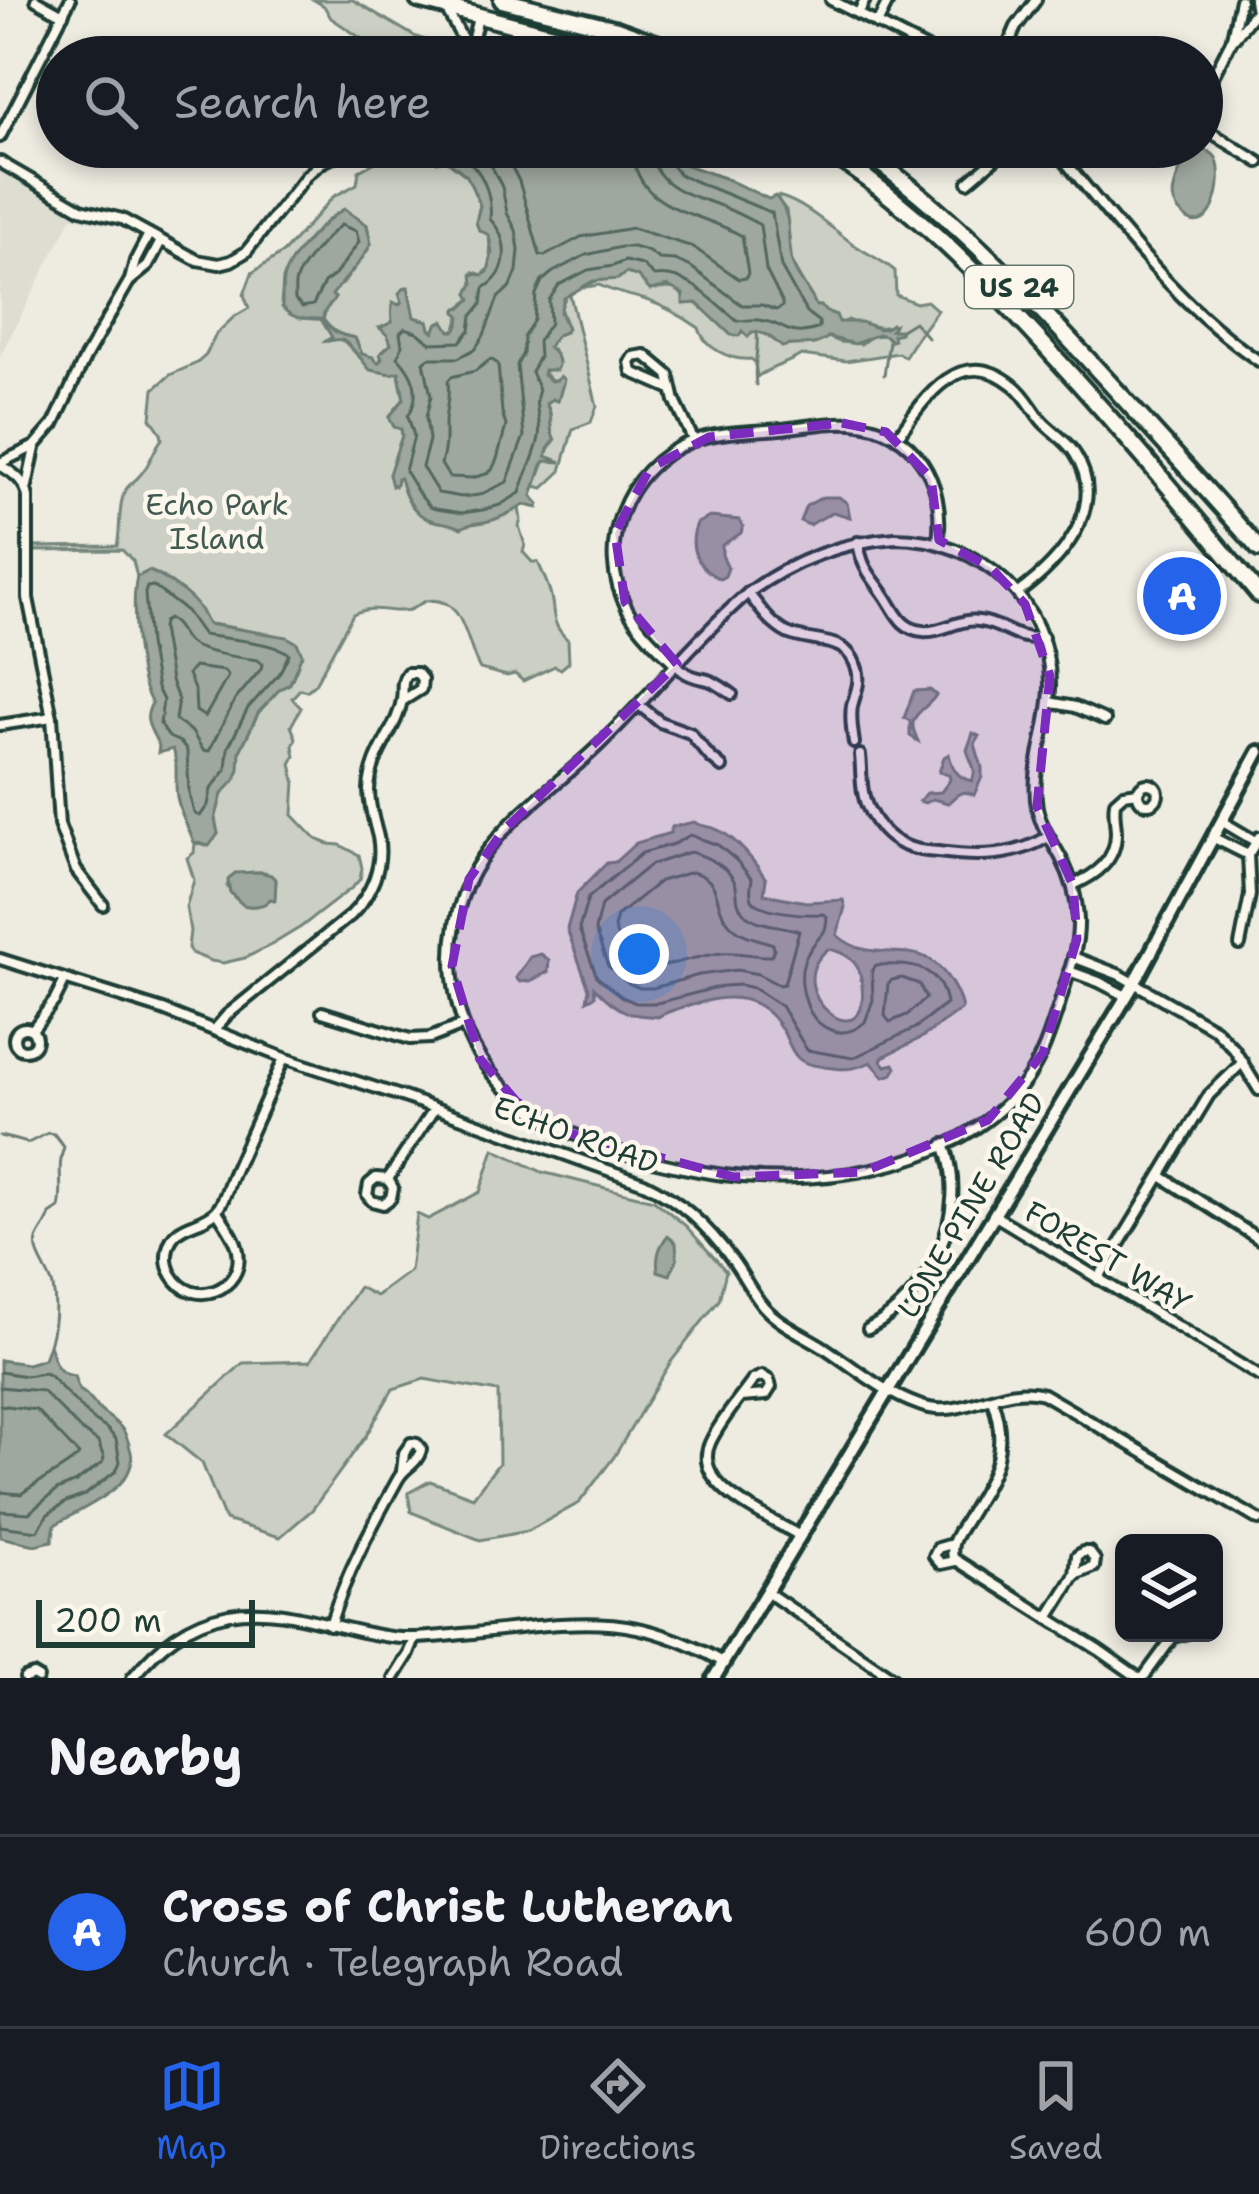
<!DOCTYPE html>
<html lang="en">
<head>
<meta charset="utf-8">
<style>
  body { margin:0; font-family:"Shantell Sans",sans-serif; background:#20242c; color:#f1f3f6 }
  .controls { position:absolute; right:36px; bottom:36px; display:grid; overflow:hidden; border-radius:18px; box-shadow:0 6px 18px #0003 }
  .controls button { width:108px; height:108px; display:grid; place-items:center; padding:0; border:0; border-bottom:3px solid #363941; background:#171b24; color:#f1f3f6; font:60px sans-serif }
  .scale { position:absolute; left:36px; bottom:30px; width:219px; box-sizing:border-box; padding-left:12px; border:6px solid #1f3d34; border-top:0; font-size:33px; line-height:42px; white-space:nowrap; color:#1f3d34; -webkit-text-stroke:9px #fbf7ec; paint-order:stroke }
  .you { position:absolute; left:639px; top:954px; width:42px; height:42px; margin:-30px; border:9px solid #fff; border-radius:50%; background:#1a73e8; box-shadow:0 0 0 18px #1a73e833 }
  .badge { display:grid; place-items:center; width:78px; height:78px; border-radius:50%; background:#2563eb; color:#fff; font-size:39px; font-weight:700 }
  .pin { position:absolute; translate:-50% -50%; border:6px solid #fff; box-shadow:0 3px 12px #0006 }
  .list { margin:0; padding:0; list-style:none }
  h2 { display:flex; justify-content:space-between; align-items:center; height:156px; margin:0; padding:0 48px; font-size:51px }
  h2 small { font-size:39px; font-weight:400; color:#9ea1a6 }
  .list li { display:grid; grid-template-columns:78px 1fr auto; gap:36px; align-items:center; box-sizing:border-box; height:192px; padding:0 48px; border-top:3px solid #363941 }
  .list b { display:block; font-size:45px; white-space:nowrap }
  .list p { margin:0; font-size:39px; white-space:nowrap; color:#9ea1a6 }
  .list em { font-size:39px; font-style:normal; color:#9ea1a6 }
  .icon { flex:none; width:66px; height:66px; fill:none; stroke:currentColor; stroke-width:2; stroke-linecap:round; stroke-linejoin:round }
  .map { position:relative; flex:none; width:1259px; height:1678px; overflow:hidden }
  .search { position:absolute; background:#171b24; box-shadow:0 6px 18px #0003; left:36px; right:36px; top:36px; height:132px; display:flex; align-items:center; gap:30px; box-sizing:border-box; padding:0 42px; border-radius:66px; color:#9ea1a6; font-size:45px }
  .sheet { height:348px; background:#171b24 }
  nav { display:flex; justify-content:space-around; align-items:center; box-sizing:border-box; height:168px; border-top:3px solid #363941; background:#171b24; font-size:33px; color:#9ea1a6 }
  nav a { display:grid; justify-items:center; gap:6px }
  nav .on { color:#2563eb }
  .map>svg:first-child { display:block }
</style>
</head>
<body>
<div class="map">
<svg width="1259" height="1678" viewBox="0 0 1259 1678">
  <rect width="100%" height="100%" fill="#eeece1"/>
  <filter id="ink" filterUnits="userSpaceOnUse"><feTurbulence type="fractalNoise" baseFrequency=".00833" numOctaves="2"/><feDisplacementMap in="SourceGraphic" scale="24" xChannelSelector="R" yChannelSelector="G"/><feConvolveMatrix kernelMatrix="1 2 1 2 8 2 1 2 1" color-interpolation-filters="sRGB"/></filter>
  <g filter="url(#ink)">
    <!-- built -->
    <path fill="#ddddd2" d="M0,167L108,225L72,217L0,356Z"/>
    <!-- green -->
    <g fill="#cbcfc4" stroke="#75867c" stroke-width="3" fill-rule="evenodd">
      <path d="M314,0H353L416,37L445,46L452,57H377L380,51L331,18L324,6Z"/>
      <path d="M404,147H455L438,154L467,176L480,205L476,222L479,230L489,235L491,266L483,275L474,272L473,284L468,293L471,299L456,310L460,315L456,329L450,331L443,321L438,323L434,332L430,329L428,321L414,317L403,298L402,302L393,309L392,322L385,328H380L389,336L391,344L378,363L362,354L355,338C339,335 333,332 323,320L327,305L335,298L332,295L335,288L343,284L371,244L367,225L344,209C311,228 284,265 281,303C292,320 302,318 321,319L332,337L327,341L339,339L344,341C359,357 375,378 398,371L404,399L389,417L394,426L401,429L402,436L389,475L395,485L397,478H401C408,538 480,528 519,508L521,520L519,526L525,545L523,552L532,562H538C542,571 547,582 550,592C556,614 549,622 568,640L569,662L561,669L555,666L523,681L515,674L507,676L480,669C466,646 465,594 426,601C420,603 415,608 409,610C391,615 376,603 353,614L315,684L307,691L300,689L292,698L301,708L291,726L296,738L293,746L295,756L291,764L295,781L293,815L316,839L329,844L340,845L359,855L362,868L360,879L353,887L301,927L273,944L245,958L223,963L211,961L191,953L188,948L190,931L186,907L194,880L187,858L194,853L195,843L206,846L218,834L215,819L222,794L237,775L240,751L258,713L279,689L290,684L298,665L297,643C280,633 266,636 248,631C235,628 222,625 208,624C193,605 177,581 149,571L137,577L133,561L122,550L32,551V547L117,546C121,529 118,513 123,496C126,485 134,483 141,474C151,463 153,450 162,439L161,433L151,418L154,389L170,375L197,363L206,355L216,334L234,317L249,308L244,295L252,273L284,252L333,197L357,184L359,171ZM265,872L276,880L274,900L270,898C254,914 235,904 227,886C231,870 252,872 265,872Z"/>
      <path d="M778,196C805,203 830,227 853,244C867,254 882,260 895,271L896,295L916,303L927,301L937,310C927,326 913,340 905,357L898,353L846,361L801,355C788,364 771,366 757,377L755,362L751,359C731,361 704,348 699,328C682,316 665,306 646,300C630,295 612,292 599,285L586,287C596,277 614,280 626,273L637,276L650,290C666,289 681,282 685,304L697,303L728,329L729,333L736,335L741,331H757L789,344L815,343L828,337L840,342L861,344L871,336L885,335L890,341L894,332L890,329L893,325C876,332 869,321 855,324L848,320L843,323L837,321L836,315L825,311L821,306H816L792,264L786,210L777,200Z"/>
      <path d="M567,294L570,295L597,406L591,422L573,429L561,471L543,488L535,486L545,460L558,461L546,456L548,449L555,440C547,428 555,415 546,404L552,399L557,401L558,380L551,381L543,372L551,368L553,350L548,347L549,344L566,324L560,308Z"/>
      <path d="M494,1149L542,1172L654,1200L686,1226L726,1271L719,1300L670,1363L614,1457L579,1503L528,1531L480,1540L411,1512L408,1493L430,1481L473,1497L499,1463L498,1392L424,1379L393,1389L366,1436L312,1510L280,1537L225,1520L202,1463L166,1434L243,1363L310,1361L359,1287L376,1296L410,1271L417,1214L428,1219L480,1192Z"/>
    </g>
    <!-- water -->
    <g fill="#9fa89f" stroke="#6c7d74" stroke-width="3" fill-rule="evenodd">
      <path d="M455,147H671L686,165L724,178L769,199L775,196C795,217 785,238 792,262C796,278 811,291 816,306H821L825,311L836,315L839,322H861L879,329L886,328L891,324L894,325L891,330H901L900,333L893,335L894,340L891,341L886,336L878,334L855,344L828,337C814,350 797,341 782,347C773,339 765,331 752,332L748,337L742,331L739,336L731,335L697,303L683,304V294L668,286L650,290L637,276L626,273L618,279L593,281L564,298L560,312L567,328L565,332L557,335L548,347C555,353 562,361 556,370H544L543,375L551,381L557,380L560,376L564,380L558,401L552,399L546,404C554,416 547,429 555,440L548,449L546,456L561,462L545,461L542,465L532,496L539,504L538,508L525,505C512,511 502,518 489,521C477,524 472,522 461,528C451,522 443,524 431,520C413,515 404,494 400,478H397L396,484L392,486L389,474L402,436L401,429L394,427L389,417L404,399L399,372L391,374L370,370C365,364 349,342 342,340C337,338 331,341 326,341L332,337L321,319C305,318 294,321 282,307C282,299 282,287 283,280C287,258 325,220 344,209L367,225L371,244C361,264 344,279 332,295L335,298C330,307 323,309 323,319C333,333 339,335 355,338L362,354L373,357L378,363L382,359L380,354L391,344L388,336L380,328L392,322C392,316 390,309 393,302L399,305L402,302L399,293L406,287H408L414,317L428,321L430,329L434,332L438,323L444,321L450,331H454L459,325L460,315L456,312L457,308L463,307L471,299L468,293L473,284L472,274L483,275L488,272L492,253L489,235L479,230L476,222L480,205L467,176L451,163L444,160L437,162L429,155L430,152L445,153Z"/>
      <path d="M1201,148C1207,151 1213,152 1216,158C1227,180 1210,248 1179,211C1172,202 1172,195 1175,185C1179,169 1187,155 1201,148Z"/>
      <path d="M823,497H839L847,503L850,517L833,512L809,525L800,521L806,506Z"/>
      <path d="M710,517L739,520L743,526L741,533L722,545V555L728,568L725,576L720,579C697,568 687,548 697,523Z"/>
      <path d="M149,571C163,576 192,596 199,608C203,613 204,619 208,624L287,637L297,643L302,654L290,683L279,690L258,713L240,751L239,769L235,780L222,794L215,819L218,834L209,846L194,842C188,826 180,815 177,797C174,780 179,764 173,749L158,753L159,746C151,728 142,721 152,703C137,682 130,602 137,577Z"/>
      <path d="M930,690L936,695C930,706 912,713 913,726C913,731 916,736 918,741L910,736V721L904,718L914,691Z"/>
      <path d="M973,733L979,736L975,744L982,768V777L974,795C963,789 956,795 948,803L933,799L925,803L919,801L927,793L941,792L950,780L949,775L939,772L944,757L949,754C952,768 957,778 972,781C978,769 970,762 967,750Z"/>
      <path d="M694,822C700,826 706,826 713,828C734,835 754,861 766,879L764,894L806,902L843,900L845,907L837,935C875,969 917,933 946,975C954,986 960,997 962,1009L921,1038L883,1057L881,1060L886,1066L894,1064L896,1068L893,1074L884,1077L871,1062C854,1070 844,1070 825,1067C815,1065 805,1065 798,1058C791,1051 788,1041 784,1033C766,1000 738,992 703,1002C688,1006 670,1009 658,1017C652,1016 645,1016 638,1015C620,1013 607,1000 594,987L595,996L587,1000L589,989L567,929L577,893L607,863L615,862L636,843L670,833L672,827ZM828,949C844,952 858,960 861,978C876,1068 774,992 828,949Z"/>
      <path d="M260,872L271,875L276,880L275,900L270,899C265,907 252,907 243,905L230,892L228,880L235,873Z"/>
      <path d="M541,954L549,960L548,972L530,981L520,982L516,978L530,957Z"/>
      <path d="M668,1235L676,1243L677,1259L670,1275L658,1271C656,1256 659,1247 668,1235Z"/>
      <path d="M49,1345C54,1359 55,1374 74,1376L79,1390C91,1395 94,1408 106,1415C124,1428 126,1431 131,1452C139,1488 79,1509 55,1525L52,1541L35,1545L0,1537V1360L27,1364L44,1359Z"/>
    </g>
    <g fill="none" stroke-linecap="round" stroke-linejoin="round">
      <!-- shore -->
      <g stroke="#52685f" stroke-width="3">
        <path d="M458,147C462,157 470,161 477,170C487,184 492,202 490,219C510,240 510,273 484,288L482,304L472,316L470,330L460,342L431,343L417,332L405,328L400,333L402,345L398,357C414,374 422,394 408,416L414,436L405,471L419,494L430,507L436,509L462,513L483,510L500,505L520,493C525,474 536,456 539,437C542,419 532,407 539,390L531,372L539,357L538,341L550,323L549,300L559,285L588,270L613,266L625,261L642,265L654,276C687,271 713,301 737,321C744,321 752,319 759,320C787,323 786,340 819,328V322L806,312L781,267L772,213L680,175L669,162L665,147"/>
        <path d="M474,147L489,161L502,187L507,213L516,230L519,250L517,271L511,286L498,298L484,335L475,349L458,358H429L424,362L431,396L426,417L429,440L422,467L438,493L462,497L479,495L507,482L524,436L517,365L523,353L524,336L534,320L536,294L542,281L553,272L586,255L621,247H633L647,251L659,259L675,260L691,267L742,305H762L776,310L782,307V302L766,270L760,225C745,217 730,209 713,203C683,193 653,184 650,147"/>
        <path d="M501,147L519,181L540,255L545,256L581,237L632,228L693,247L739,279L746,278L748,273L742,236C699,210 635,213 632,147"/>
        <path d="M341,225L356,231L359,242L335,275L324,283L313,305L302,307L295,300C295,293 294,286 296,280C302,264 328,235 341,225Z"/>
        <path d="M491,359L498,364L502,412L506,426L497,459L492,470L486,474L472,478L449,477L441,464C446,448 445,437 445,422C446,408 450,396 448,381L451,377L475,371Z"/>
        <path d="M153,586L186,611L203,635C225,639 275,642 289,654L279,674L248,708L228,748L226,770L211,789L208,805L200,816L194,813L189,793L187,751L180,742L169,737L160,724L163,700L157,688L149,644L145,593L147,587Z"/>
        <path d="M168,619C180,625 179,633 188,642C199,653 242,658 258,660L262,664L261,669L235,700L209,751L203,750L192,732L175,720L178,699L171,681L162,629L163,622Z"/>
        <path d="M194,667L224,671L228,676L205,717L196,711L195,692L188,674Z"/>
        <path d="M690,835L718,845L736,860L752,879C751,885 749,893 752,899C761,913 808,915 823,914L827,916C826,938 821,932 811,948C799,964 800,984 806,1002C810,1015 818,1025 831,1030C844,1035 855,1031 865,1022L873,1000L872,970L876,965C910,964 940,964 946,1004L915,1028L853,1058L807,1050L781,1006L753,988L740,985L723,986L657,1003H636L622,997L597,977L579,929L588,898L642,853L674,844Z"/>
        <path d="M690,852C706,856 731,867 736,886C738,896 735,903 744,913C757,926 783,925 799,931L784,984L779,985L758,974L737,970L699,975L653,988H640L630,984L608,966L595,930L601,905L650,865Z"/>
        <path d="M692,872C725,881 711,903 729,923C741,937 757,938 773,944L774,949L771,956C755,957 739,951 722,953C695,956 670,966 643,970L624,954L614,928L617,916L660,881Z"/>
        <path d="M902,978L919,984L926,998L907,1015L890,1022L885,1016L888,984L892,980Z"/>
        <path d="M0,1372L26,1376L44,1373L49,1375L92,1419L107,1429L116,1439L120,1462L116,1471L85,1495L66,1502L47,1515L38,1531L0,1526"/>
        <path d="M0,1387L42,1391L81,1430L98,1442L104,1458L102,1463L76,1482L57,1490L29,1513L0,1511"/>
        <path d="M0,1405L36,1410L79,1455C68,1468 38,1481 21,1494L0,1492"/>
      </g>
      <!-- stream -->
      <g stroke="#6c7d74" stroke-width="3">
        <path d="M901,330L914,322L928,338"/>
        <path d="M884,375L889,341"/>
        <path d="M756,385C753,365 759,350 757,331"/>
        <path d="M0,1136L28,1143L48,1133L54,1134L64,1147C56,1168 64,1187 59,1208L50,1214C48,1224 40,1231 37,1240C33,1255 50,1272 53,1287C57,1308 55,1325 49,1345"/>
      </g>
      <!-- minor casing -->
      <g stroke="#1f3d34" stroke-width="16">
        <g id="minor">
          <path d="M36,0L63,15"/>
          <path d="M831,0L943,57"/>
          <path d="M446,9L462,38L464,57"/>
          <path d="M858,14L865,0"/>
          <path d="M877,24L889,0"/>
          <path d="M1231,42L1240,0"/>
          <path d="M468,57L478,18"/>
          <path d="M1003,57L1016,27L1036,0"/>
          <path d="M1202,98L1230,43L1256,11L1254,0"/>
          <path d="M1202,127L1259,162"/>
          <path d="M0,137L70,0"/>
          <path d="M1053,147C1117,223 1176,305 1259,361"/>
          <path d="M0,162L81,209L122,219L197,260L219,264L231,261L246,252L307,175L321,163L353,147"/>
          <path d="M968,182L1009,147"/>
          <path d="M131,280L148,266L161,241"/>
          <path d="M671,389L632,372L630,362L633,357L645,355L669,375L675,401L694,441"/>
          <path d="M897,438C923,400 960,342 1013,385C1026,395 1032,409 1042,421C1053,433 1067,440 1075,454C1110,508 1059,563 1018,593"/>
          <path d="M0,463L35,446L54,424L85,358L130,280L135,261L149,234"/>
          <path d="M0,465C14,474 25,480 28,497V598L52,717L59,825L76,870L103,905"/>
          <path d="M27,486L35,448"/>
          <path d="M895,538C979,538 1052,602 1050,688C1049,729 1030,766 1037,808C1041,827 1052,841 1061,858C1071,877 1077,898 1078,920C1079,948 1068,975 1060,1002C1050,1032 1042,1061 1022,1086C954,1173 806,1190 704,1172C592,1152 467,1110 453,978C449,942 456,903 474,871C503,819 556,787 598,746C649,697 694,640 748,593C792,561 841,542 895,538Z"/>
          <path d="M858,542C862,568 869,573 883,593C895,609 899,629 923,631C942,633 959,618 979,621C1005,624 1014,642 1043,637"/>
          <path d="M748,593C760,608 770,624 787,633C813,645 847,634 857,669C861,683 855,693 852,706C850,718 852,731 854,743"/>
          <path d="M732,694C724,689 717,683 708,680C698,677 692,678 683,671C664,653 641,633 628,610C593,548 625,468 690,442C717,431 751,432 780,429C804,427 829,421 853,423C916,429 946,483 938,541"/>
          <path d="M1049,702L1075,707L1105,720"/>
          <path d="M639,705L660,722L690,733L710,757L722,767"/>
          <path d="M0,725L52,717"/>
          <path d="M860,755C862,773 860,794 869,810C876,824 887,837 901,844C913,850 925,851 938,852C977,857 1013,858 1048,837"/>
          <circle cx="1148" cy="794" r="10"/>
          <path d="M1223,822L1255,841"/>
          <path d="M1214,838L1248,855"/>
          <path d="M1073,885C1096,875 1116,861 1116,833C1116,822 1113,814 1115,802L1124,794L1138,792"/>
          <path d="M1240,945L1250,895L1248,855L1259,837"/>
          <path d="M1073,957L1120,975L1215,1029L1234,1049L1259,1090"/>
          <path d="M0,959L163,1010L284,1058L404,1097L644,1183C680,1200 710,1229 733,1261C744,1276 752,1293 764,1307C780,1325 805,1335 825,1348C855,1368 884,1393 919,1405C963,1422 1001,1381 1043,1394L1259,1520"/>
          <path d="M1069,971L1099,982L1126,996"/>
          <path d="M322,1012L410,1039L430,1038L463,1025"/>
          <circle cx="25" cy="1039" r="11"/>
          <path d="M215,1029L227,1015L351,915C371,895 384,866 378,837C374,821 369,806 369,790C371,751 397,731 402,700C404,688 400,683 407,673H417L422,679L421,689L402,701"/>
          <path d="M32,1030L55,1000L65,980"/>
          <path d="M1161,1176L1259,1239"/>
          <path d="M388,1179L393,1188L391,1198L383,1204L372,1201L367,1195L369,1184L376,1178L388,1179L434,1109"/>
          <path d="M217,1211C224,1223 236,1237 238,1251C245,1290 192,1310 172,1275C167,1267 166,1257 168,1248C175,1221 202,1227 217,1210C224,1202 228,1186 232,1176C249,1137 267,1098 284,1058"/>
          <path d="M994,1215L1259,1376"/>
          <path d="M1098,1279L1209,1095L1243,1062"/>
          <path d="M868,1329C930,1297 971,1212 944,1144"/>
          <path d="M741,1397L766,1395L771,1387L769,1380L762,1376L753,1380C739,1400 720,1421 710,1443C690,1486 769,1517 798,1535"/>
          <path d="M992,1399C1011,1453 991,1478 964,1523C956,1536 950,1543 953,1558L1099,1650L1139,1678"/>
          <path d="M952,1544L938,1548L934,1556L941,1564L955,1561"/>
          <path d="M767,1592L893,1678"/>
          <path d="M1048,1618L1075,1575L1094,1567L1095,1560L1089,1552H1083L1077,1556L1075,1575"/>
          <path d="M330,1625C346,1573 372,1526 398,1479C405,1466 417,1465 421,1450L417,1444L411,1443L404,1453L402,1471"/>
          <path d="M25,1678L33,1675L38,1678"/>
          <path d="M132,1678C158,1646 188,1622 229,1614C287,1603 343,1634 401,1638C425,1639 450,1635 474,1633C576,1622 630,1609 723,1662"/>
          <path d="M394,1678L409,1654L415,1639"/>
          <path d="M1143,1678L1173,1637L1188,1633"/>
        </g>
      </g>
      <!-- tertiary casing -->
      <g stroke="#1f3d34" stroke-width="20">
        <path id="tertiary" d="M714,1678L1134,984L1259,752"/>
      </g>
      <!-- trunk casing -->
      <g stroke="#1f3d34" stroke-width="22">
        <g id="trunk">
          <path d="M418,0L637,57"/>
          <path d="M502,0L617,29L695,57"/>
          <path d="M821,147C911,204 983,278 1054,356C1125,433 1192,514 1259,595"/>
          <path d="M858,147C946,209 1020,286 1093,365C1149,426 1205,487 1259,549"/>
        </g>
      </g>
      <!-- minor -->
      <use href="#minor" stroke="#fbf7ec" stroke-width="8"/>
      <!-- tertiary -->
      <use href="#tertiary" stroke="#fbf7ec" stroke-width="10"/>
      <!-- trunk -->
      <use href="#trunk" stroke="#fbf7ec" stroke-width="14"/>
    </g>
  </g>
  <!-- marked area -->
  <path fill="#7b2cbf" fill-opacity="0.2" stroke="#7b2cbf" stroke-width="9" stroke-dasharray="24 15" stroke-linejoin="round" d="M842,423L886,432L931,478L939,540L991,568L1025,604L1050,676L1037,806L1073,885L1077,939L1043,1053L988,1120L863,1172L734,1177L569,1133L516,1101L480,1059L452,966L469,879L503,831L677,664L625,602L615,533L650,468L709,437Z"/>
  <g text-anchor="middle" dominant-baseline="central" stroke-width="9" stroke-linejoin="round" paint-order="stroke">
    <!-- shield labels -->
    <rect fill="#fbf7ec" stroke="#61756b" stroke-width="3" x="965" y="266" width="108" height="42" rx="9"/>
    <g font-size="27" font-weight="bold" fill="#1f3d34">
      <text x="1019" y="287">US 24</text>
    </g>
    <!-- park labels -->
    <g font-size="30" fill="#415a51" stroke="#fbf7ec">
      <text x="217" y="504">Echo Park<tspan x="217" dy="34">Island</tspan></text>
    </g>
    <!-- street labels -->
    <g font-size="30" fill="#1f3d34" stroke="#fbf7ec">
      <text transform="translate(576 1135) rotate(20)">ECHO ROAD</text>
      <text transform="translate(971 1205) rotate(-59)">LONE PINE ROAD</text>
      <text transform="translate(1108 1257) rotate(31)">FOREST WAY</text>
    </g>
  </g>
</svg>
<div class="controls">
<button><svg class="icon" aria-label="layers" viewBox="0 0 24 24"><path d="M12 4l9 5-9 5-9-5zM3 14l9 5 9-5"/></svg></button>
</div>
<div class="scale">200 m</div>
<div class="you"></div>
<div class="pin badge" style="left:1182px;top:596px">A</div>
<div class="search"><svg class="icon" aria-label="search" viewBox="0 0 24 24"><circle cx="10" cy="10" r="6"/><path d="M15 15l6 6"/></svg>Search here</div>
</div>
<section class="sheet">
<h2>Nearby<small></small></h2>
<ul class="list">
<li><span class="badge">A</span><div><b>Cross of Christ Lutheran</b><p>Church · Telegraph Road</p></div><em>600 m</em></li>
</ul>
</section>
<nav>
<a class="on"><svg class="icon" aria-label="map" viewBox="0 0 24 24"><path d="M3 6l6-2 6 2 6-2v14l-6 2-6-2-6 2zM9 4v14M15 6v14"/></svg>Map</a>
<a><svg class="icon" aria-label="directions" viewBox="0 0 24 24"><path d="M12 3l9 9-9 9-9-9zM9 14v-3h6M13 9l2 2-2 2"/></svg>Directions</a>
<a><svg class="icon" aria-label="saved" viewBox="0 0 24 24"><path d="M7 4h10v16l-5-4-5 4z"/></svg>Saved</a>
</nav>
</body>
</html>
